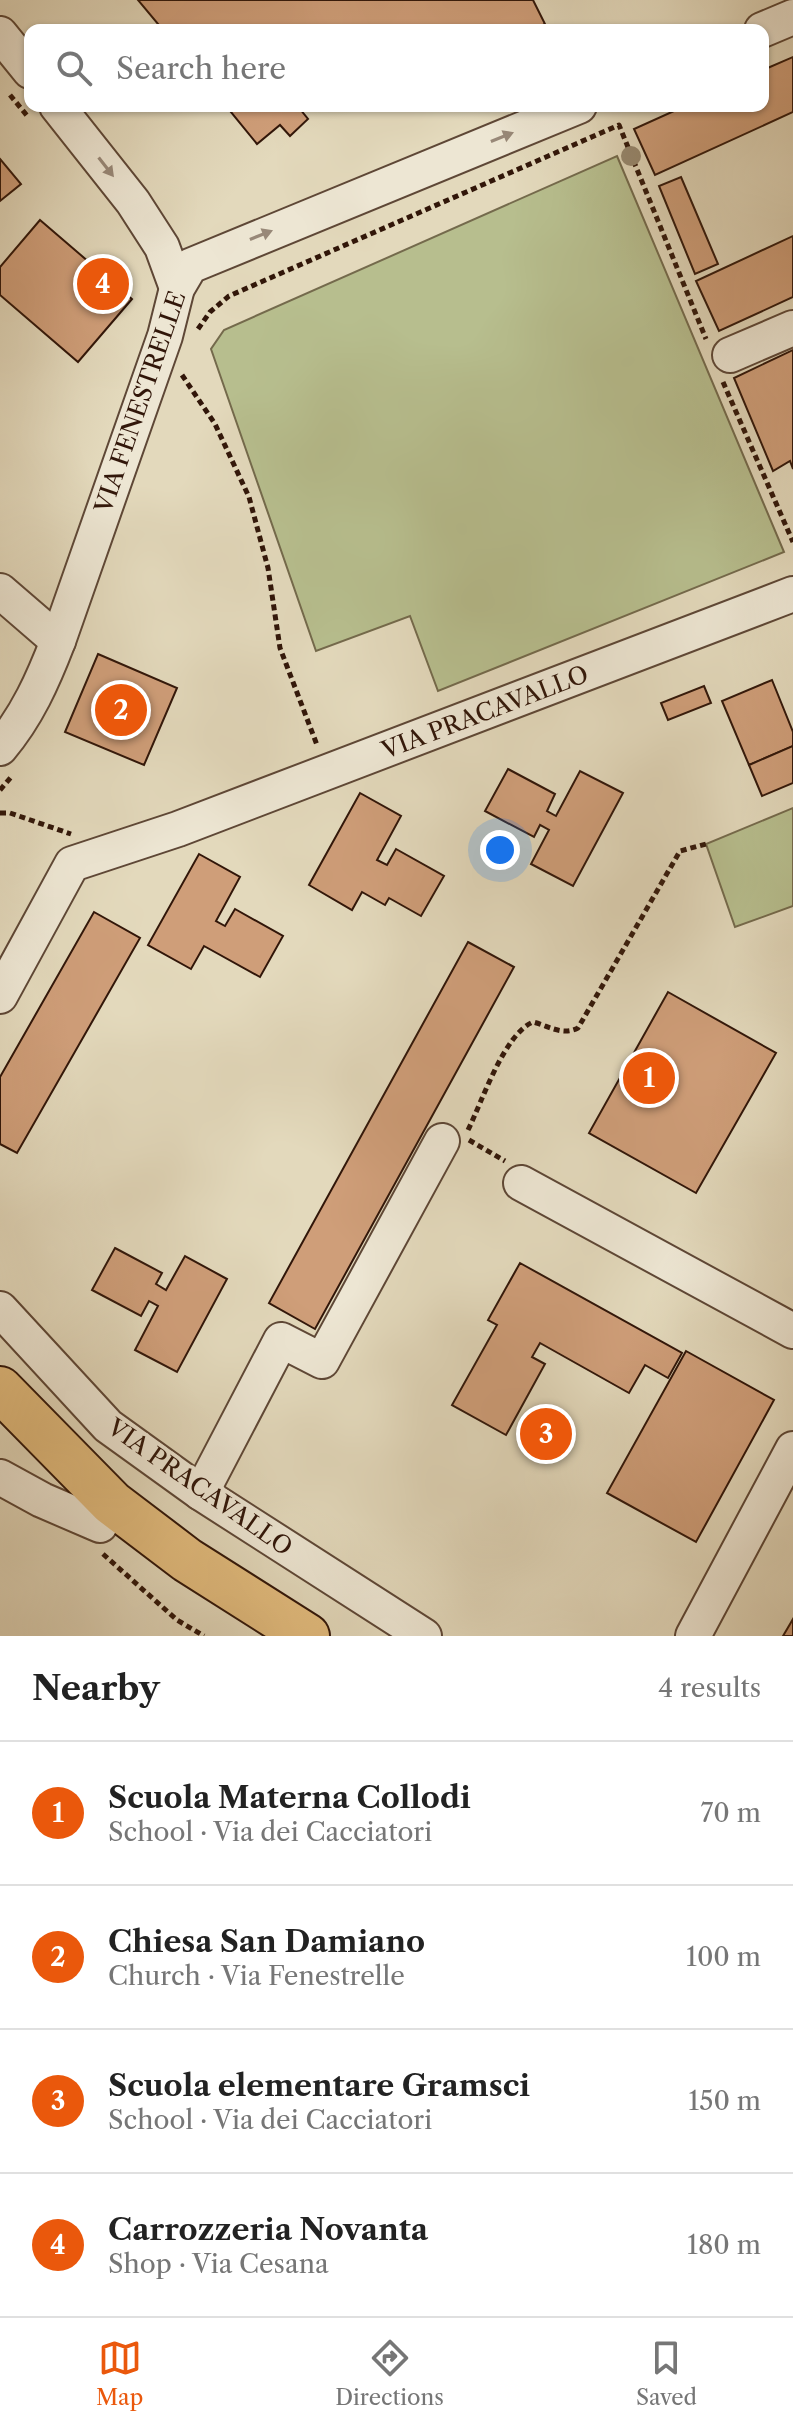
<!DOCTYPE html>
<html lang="en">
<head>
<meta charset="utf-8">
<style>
  body { margin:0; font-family:"Libre Caslon Text",serif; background:#f6f6f6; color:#222 }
  .you { position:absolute; left:500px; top:850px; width:28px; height:28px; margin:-20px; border:6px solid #fff; border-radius:50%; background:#1a73e8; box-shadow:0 0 0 12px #1a73e833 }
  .badge { display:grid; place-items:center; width:52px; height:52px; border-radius:50%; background:#ea580c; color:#fff; font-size:26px; font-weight:700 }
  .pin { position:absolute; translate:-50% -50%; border:4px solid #fff; box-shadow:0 2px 8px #0006 }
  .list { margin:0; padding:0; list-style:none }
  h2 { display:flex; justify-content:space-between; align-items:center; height:104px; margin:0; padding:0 32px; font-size:34px }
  h2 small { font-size:26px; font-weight:400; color:#767676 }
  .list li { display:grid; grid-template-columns:52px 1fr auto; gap:24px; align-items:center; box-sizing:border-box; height:144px; padding:0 32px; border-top:2px solid #e0e0e0 }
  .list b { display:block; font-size:30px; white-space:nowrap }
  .list p { margin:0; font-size:26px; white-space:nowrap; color:#767676 }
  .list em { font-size:26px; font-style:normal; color:#767676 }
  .icon { flex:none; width:44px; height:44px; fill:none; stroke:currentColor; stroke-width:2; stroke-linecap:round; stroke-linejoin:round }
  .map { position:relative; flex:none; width:793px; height:1636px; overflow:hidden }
  .search { position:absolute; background:#fff; box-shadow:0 2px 6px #0004; left:24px; right:24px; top:24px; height:88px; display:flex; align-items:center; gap:20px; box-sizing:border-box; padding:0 28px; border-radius:16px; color:#767676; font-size:30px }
  .sheet { height:680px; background:#fff }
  nav { display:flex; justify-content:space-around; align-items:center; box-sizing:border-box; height:112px; border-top:2px solid #e0e0e0; background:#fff; font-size:22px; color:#767676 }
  nav a { display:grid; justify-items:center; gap:4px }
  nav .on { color:#ea580c }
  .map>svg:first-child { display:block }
</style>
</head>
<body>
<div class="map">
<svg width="793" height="1636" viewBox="0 0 793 1636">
  <rect width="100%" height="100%" fill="#e3d9bc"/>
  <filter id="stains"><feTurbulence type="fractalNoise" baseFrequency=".0025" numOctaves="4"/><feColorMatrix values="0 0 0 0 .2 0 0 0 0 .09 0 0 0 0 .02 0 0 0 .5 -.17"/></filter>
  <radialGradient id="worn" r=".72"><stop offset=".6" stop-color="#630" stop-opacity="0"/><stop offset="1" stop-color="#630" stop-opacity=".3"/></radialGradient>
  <!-- green -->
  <g fill="#b7be8e" stroke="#746a4c" stroke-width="2">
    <path d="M617,156L784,552L438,691L410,616L316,651L211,349L224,330Z"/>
    <path d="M793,808V906L735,927L706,844Z"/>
  </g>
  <!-- building -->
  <g fill="#cf9e79" stroke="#311609" stroke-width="2">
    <path d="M138,0H533L545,24L532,30H163Z"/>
    <path d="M793,57V112L655,175L634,129L685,106H763V70Z"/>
    <path d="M226,106H304L300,109L308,119L290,136L280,125L257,144Z"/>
    <path d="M0,159L21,184L0,201Z"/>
    <path d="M681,177L718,264L695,274L659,186Z"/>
    <path d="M40,220L132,299L78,362L0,295V267Z"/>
    <path d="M793,236V297L719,331L696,281Z"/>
    <path d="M793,350V469L790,461L773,471L734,378Z"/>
    <path d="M98,654L177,688L144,765L65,732Z"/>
    <path d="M772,680L793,732V746L749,765L722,701Z"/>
    <path d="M704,686L711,703L668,720L661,703Z"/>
    <path d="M793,746V783L762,796L749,765Z"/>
    <path d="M508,769L555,794L547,811L556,816L580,771L623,793L573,886L531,864L549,830L540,825L534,837L485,811Z"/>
    <path d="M360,793L401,816L377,860L387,865L396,849L444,876L421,916L389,898L385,905L362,892L352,910L309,885Z"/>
    <path d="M199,854L240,877L216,921L225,926L235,909L283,936L260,977L204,946L191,969L148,945Z"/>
    <path d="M94,912L140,938L17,1153L0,1144V1077Z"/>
    <path d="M468,942L514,967L315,1329L269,1303Z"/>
    <path d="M668,992L776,1053L696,1193L589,1133Z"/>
    <path d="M115,1248L162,1273L156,1284L166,1290L185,1256L227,1279L177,1372L135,1350L158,1306L149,1301L141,1316L92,1290Z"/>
    <path d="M520,1263L682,1353L668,1378L645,1365L629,1393L540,1343L532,1357L545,1364L506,1435L452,1405L497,1325L488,1320Z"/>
    <path d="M686,1351L774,1400L696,1542L607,1493Z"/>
    <path d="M793,1619V1636H783Z"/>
  </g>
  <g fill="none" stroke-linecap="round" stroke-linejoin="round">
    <!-- minor casing -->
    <g stroke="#5e4736" stroke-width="38">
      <g id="minor">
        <path d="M762,30L793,17"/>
        <path d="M0,34L30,71"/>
        <path d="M57,106L133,202L162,247L177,288"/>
        <path d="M730,355L793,328"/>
        <path d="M0,591L58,641"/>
        <path d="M0,748C27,716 43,680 58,641L165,336L177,288L190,266L579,106"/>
        <path d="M0,996L72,864L178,829L793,594"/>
        <path d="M521,1183L793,1331"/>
        <path d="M0,1309L108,1426L201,1493L424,1636"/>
        <path d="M0,1477L42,1500L100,1525"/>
        <path d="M201,1493L281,1340L322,1361L442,1141"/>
        <path d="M693,1636L793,1449"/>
      </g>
    </g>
    <!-- major casing -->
    <g stroke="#311609" stroke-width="48">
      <path id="major" d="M0,1389L112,1503L187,1560L307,1636"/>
    </g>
    <!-- path -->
    <g stroke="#311609" stroke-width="5" stroke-dasharray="6 4" stroke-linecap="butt">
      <path d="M10,95L29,118"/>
      <path d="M198,329L210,312L229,296L619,125L706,339"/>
      <path d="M182,375L215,424L249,497L268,568L280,648L317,745"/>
      <path d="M723,382L793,542"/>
      <path d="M0,790L12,776"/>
      <path d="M0,813H10L71,834"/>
      <path d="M468,1130C482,1102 504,1034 533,1022C549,1026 562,1036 578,1028L680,851L706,844"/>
      <path d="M469,1140L505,1161"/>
      <path d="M103,1554L177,1620L204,1636"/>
    </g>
    <!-- minor -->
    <use href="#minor" stroke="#ede6d3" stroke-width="34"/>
    <!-- major -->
    <use href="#major" stroke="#e2bc7e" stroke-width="44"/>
  </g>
  <!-- trees -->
  <circle fill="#978970" cx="631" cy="156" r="10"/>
  <!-- one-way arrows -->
  <defs><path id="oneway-solid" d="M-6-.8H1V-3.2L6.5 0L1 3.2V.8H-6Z" transform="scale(2)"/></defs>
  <g fill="#988878">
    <use href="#oneway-solid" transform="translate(502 137) rotate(-22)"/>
    <use href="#oneway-solid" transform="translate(106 167) rotate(52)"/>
    <use href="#oneway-solid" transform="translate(261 235) rotate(-22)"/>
  </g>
  <g text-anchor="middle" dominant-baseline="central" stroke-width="7" stroke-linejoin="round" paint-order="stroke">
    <!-- street labels -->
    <g font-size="24" fill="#311609" stroke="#ede6d3">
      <text transform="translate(140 402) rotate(-71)">VIA FENESTRELLE</text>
      <text transform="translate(485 712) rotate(-21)">VIA PRACAVALLO</text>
      <text transform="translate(200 1487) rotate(35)">VIA PRACAVALLO</text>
    </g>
  </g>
  <rect width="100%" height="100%" filter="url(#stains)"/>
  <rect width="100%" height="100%" fill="url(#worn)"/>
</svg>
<div class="you"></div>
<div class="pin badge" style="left:649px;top:1078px">1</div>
<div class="pin badge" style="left:121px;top:710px">2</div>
<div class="pin badge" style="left:546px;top:1434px">3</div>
<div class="pin badge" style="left:103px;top:284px">4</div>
<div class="search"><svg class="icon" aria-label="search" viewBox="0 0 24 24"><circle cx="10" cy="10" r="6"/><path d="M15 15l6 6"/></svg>Search here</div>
</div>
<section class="sheet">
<h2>Nearby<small>4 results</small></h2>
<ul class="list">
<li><span class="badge">1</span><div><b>Scuola Materna Collodi</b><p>School · Via dei Cacciatori</p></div><em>70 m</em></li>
<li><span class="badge">2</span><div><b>Chiesa San Damiano</b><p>Church · Via Fenestrelle</p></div><em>100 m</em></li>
<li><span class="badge">3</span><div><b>Scuola elementare Gramsci</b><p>School · Via dei Cacciatori</p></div><em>150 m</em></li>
<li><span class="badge">4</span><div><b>Carrozzeria Novanta</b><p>Shop · Via Cesana</p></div><em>180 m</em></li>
</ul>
</section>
<nav>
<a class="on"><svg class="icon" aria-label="map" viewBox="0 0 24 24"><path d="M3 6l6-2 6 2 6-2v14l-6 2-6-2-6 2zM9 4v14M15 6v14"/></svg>Map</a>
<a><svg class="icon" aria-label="directions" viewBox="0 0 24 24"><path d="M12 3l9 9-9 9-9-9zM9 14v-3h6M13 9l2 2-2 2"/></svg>Directions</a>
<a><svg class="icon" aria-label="saved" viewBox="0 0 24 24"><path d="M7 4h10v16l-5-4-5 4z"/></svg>Saved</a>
</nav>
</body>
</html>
